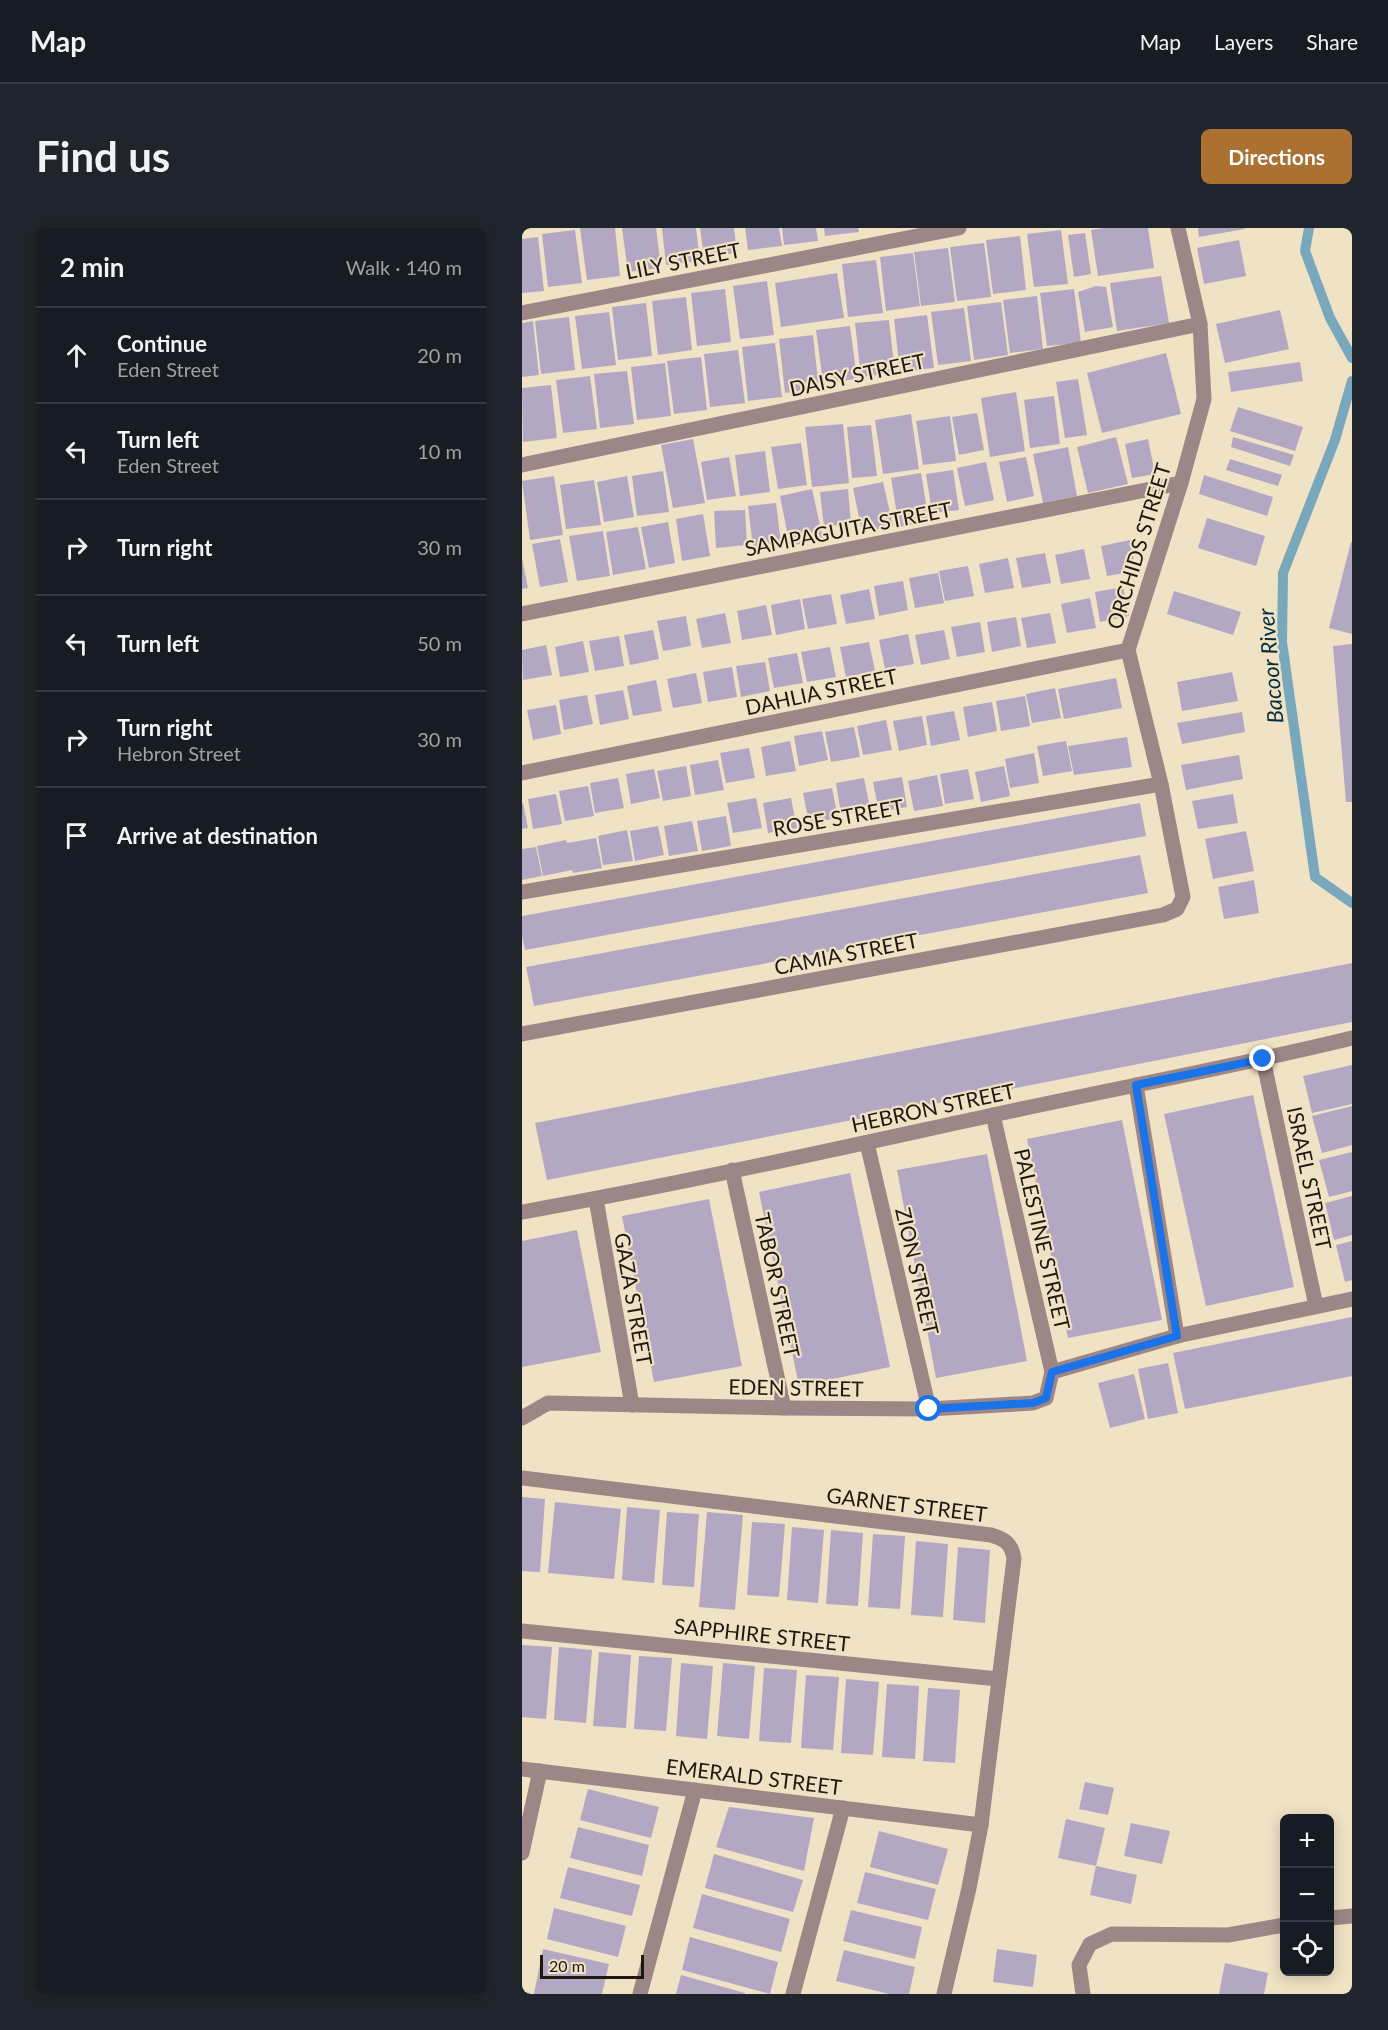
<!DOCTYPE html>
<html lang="en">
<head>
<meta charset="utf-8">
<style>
  body { margin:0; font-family:Lato,sans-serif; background:#20242c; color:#f1f3f6 }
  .controls { position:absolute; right:18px; bottom:18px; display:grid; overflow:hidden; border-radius:9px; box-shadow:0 3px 15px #0003 }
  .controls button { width:54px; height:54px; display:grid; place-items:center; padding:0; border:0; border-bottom:2px solid #363941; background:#171b24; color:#f1f3f6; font:30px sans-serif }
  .scale { position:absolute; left:18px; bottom:15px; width:104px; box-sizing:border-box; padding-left:6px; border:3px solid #1e190f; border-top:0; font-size:16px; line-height:21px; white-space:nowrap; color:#1e190f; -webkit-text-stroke:4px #f0e2c4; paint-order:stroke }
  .stop { position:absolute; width:18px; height:18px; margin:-14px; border:4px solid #1a73e8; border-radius:50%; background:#fff }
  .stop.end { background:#1a73e8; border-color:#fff; box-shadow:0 2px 6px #0008 }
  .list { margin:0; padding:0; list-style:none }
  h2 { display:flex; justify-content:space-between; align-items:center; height:78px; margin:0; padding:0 24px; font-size:26px }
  h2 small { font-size:20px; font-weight:400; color:#9ea1a6 }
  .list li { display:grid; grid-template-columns:39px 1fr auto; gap:18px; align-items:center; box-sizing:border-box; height:96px; padding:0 24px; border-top:2px solid #363941 }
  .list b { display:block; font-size:22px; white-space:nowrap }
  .list p { margin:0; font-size:20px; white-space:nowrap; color:#9ea1a6 }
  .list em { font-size:20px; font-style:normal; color:#9ea1a6 }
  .icon { flex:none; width:33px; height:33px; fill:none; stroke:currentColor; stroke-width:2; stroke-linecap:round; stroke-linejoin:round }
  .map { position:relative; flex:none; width:830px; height:1766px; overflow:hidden; border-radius:9px }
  header { display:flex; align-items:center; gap:36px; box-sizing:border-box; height:84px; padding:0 30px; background:#171b24; border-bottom:2px solid #363941 }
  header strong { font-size:28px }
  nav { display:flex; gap:33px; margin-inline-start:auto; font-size:21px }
  .intro { display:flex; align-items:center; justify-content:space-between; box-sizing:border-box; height:144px; padding:0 36px }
  h1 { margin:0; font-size:42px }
  .button { padding:15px 27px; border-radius:9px; background:#ab7130; color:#fff; font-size:21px; font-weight:700 }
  main { display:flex; gap:36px; padding:0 36px }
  aside { flex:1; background:#171b24; border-radius:9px; box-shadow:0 3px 15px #0003 }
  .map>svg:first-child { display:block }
</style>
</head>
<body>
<header>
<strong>Map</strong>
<nav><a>Map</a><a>Layers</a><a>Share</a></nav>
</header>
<div class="intro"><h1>Find us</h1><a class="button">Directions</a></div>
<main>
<aside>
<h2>2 min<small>Walk · 140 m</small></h2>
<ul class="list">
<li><svg class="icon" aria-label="ahead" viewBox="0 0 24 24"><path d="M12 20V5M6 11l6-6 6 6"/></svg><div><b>Continue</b><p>Eden Street</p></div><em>20 m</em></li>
<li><svg class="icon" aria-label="left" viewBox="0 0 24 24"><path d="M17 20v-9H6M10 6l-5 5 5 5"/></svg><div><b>Turn left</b><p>Eden Street</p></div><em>10 m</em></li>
<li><svg class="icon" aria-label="right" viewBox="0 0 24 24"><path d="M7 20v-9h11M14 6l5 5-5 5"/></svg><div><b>Turn right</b></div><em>30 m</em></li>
<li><svg class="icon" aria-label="left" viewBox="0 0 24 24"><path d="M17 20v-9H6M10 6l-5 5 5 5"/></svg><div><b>Turn left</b></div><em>50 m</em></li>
<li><svg class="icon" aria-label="right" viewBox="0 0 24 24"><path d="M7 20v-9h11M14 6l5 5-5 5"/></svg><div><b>Turn right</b><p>Hebron Street</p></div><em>30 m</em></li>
<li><svg class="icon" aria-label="arrive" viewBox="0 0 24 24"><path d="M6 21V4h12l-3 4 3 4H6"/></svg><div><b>Arrive at destination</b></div></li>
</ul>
</aside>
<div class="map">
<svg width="830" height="1766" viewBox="0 0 830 1766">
  <rect width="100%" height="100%" fill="#f0e2c4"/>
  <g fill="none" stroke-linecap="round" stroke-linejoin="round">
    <!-- stream -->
    <g stroke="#79a8bd" stroke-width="10">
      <path d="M787,0L783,23L808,90L830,130"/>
      <path d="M830,153L813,212L761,345L760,414L793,649L830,675"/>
    </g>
  </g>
  <!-- building -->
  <g fill="#b3a8c4">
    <path d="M58,0H93L98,48L65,52Z"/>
    <path d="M100,0H134L139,40L106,44Z"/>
    <path d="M140,0H174L178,33L144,37Z"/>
    <path d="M178,0H212L215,25L182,29Z"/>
    <path d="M223,0H257L260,18L226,22Z"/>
    <path d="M260,0H294L296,13L262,17Z"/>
    <path d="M302,0H336L337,4L303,8Z"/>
    <path d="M582,0H626L632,40L576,48L569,2Z"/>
    <path d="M676,0H722L723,1L677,9Z"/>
    <path d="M53,2L60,55L26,59L20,6Z"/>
    <path d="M539,2L546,56L512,59L505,6Z"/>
    <path d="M563,5L569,46L552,49L546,7Z"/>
    <path d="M498,8L504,62L471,66L464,12Z"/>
    <path d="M16,9L22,63L0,65V11Z"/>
    <path d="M717,12L724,48L682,56L675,20Z"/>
    <path d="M462,15L469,69L435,73L428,19Z"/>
    <path d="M426,20L433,74L399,78L392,24Z"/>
    <path d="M391,25L398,78L364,83L358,29Z"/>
    <path d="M354,32L361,85L326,89L320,36Z"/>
    <path d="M315,45L322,90L259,99L253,55Z"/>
    <path d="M639,48L647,95L595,103L588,55Z"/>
    <path d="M245,53L252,107L218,111L211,58Z"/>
    <path d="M574,58L584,59L591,99L563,104L556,64Z"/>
    <path d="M203,61L209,114L175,118L169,65Z"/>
    <path d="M552,61L559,115L525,118L518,65Z"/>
    <path d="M515,68L521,121L488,125L481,72Z"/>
    <path d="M164,69L170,122L136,127L130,73Z"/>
    <path d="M479,74L486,127L452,132L445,78Z"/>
    <path d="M124,75L130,128L96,132L90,79Z"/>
    <path d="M442,80L449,133L416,137L409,84Z"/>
    <path d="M758,82L767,121L703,135L694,96Z"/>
    <path d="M87,84L94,137L60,141L53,88Z"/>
    <path d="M405,87L412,140L378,144L372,91Z"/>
    <path d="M47,89L53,142L19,146L13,93Z"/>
    <path d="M367,92L373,145L339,149L333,95Z"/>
    <path d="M11,93L17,147L0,149V95Z"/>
    <path d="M328,98L335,151L301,155L294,102Z"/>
    <path d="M291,107L297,161L263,165L257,111Z"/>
    <path d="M253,115L260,169L226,173L220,119Z"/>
    <path d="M216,122L223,175L188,179L182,126Z"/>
    <path d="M644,125L659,186L580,205L565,145Z"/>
    <path d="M179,129L185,182L152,186L145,133Z"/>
    <path d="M778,134L781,153L709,164L706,144Z"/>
    <path d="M143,135L149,188L115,192L109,139Z"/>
    <path d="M105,143L112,196L78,200L72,146Z"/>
    <path d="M68,148L75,201L41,205L34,152Z"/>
    <path d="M556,151L565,207L543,210L534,154Z"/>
    <path d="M29,157L35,210L1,214L0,160Z"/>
    <path d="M494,164L503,223L468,229L459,170Z"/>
    <path d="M532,168L538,216L508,220L502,172Z"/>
    <path d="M716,179L781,199L773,223L708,203Z"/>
    <path d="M455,185L462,222L437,227L430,189Z"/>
    <path d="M389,186L397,241L361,246L353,192Z"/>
    <path d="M428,188L434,233L401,237L394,193Z"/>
    <path d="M321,196L327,255L290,259L283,199Z"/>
    <path d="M349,197L355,248L330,250L325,199Z"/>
    <path d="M594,209L606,256L566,265L555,219Z"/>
    <path d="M711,209L772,227L768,238L709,219Z"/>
    <path d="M171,211L183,275L151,280L139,217Z"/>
    <path d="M626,211L633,246L610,250L603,216Z"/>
    <path d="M279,215L285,257L256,261L249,219Z"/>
    <path d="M546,219L555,268L521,275L511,226Z"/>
    <path d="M243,223L248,264L218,268L213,227Z"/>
    <path d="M207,229L214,268L185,272L179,234Z"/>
    <path d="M504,229L512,268L485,274L477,234Z"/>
    <path d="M708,231L760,247L756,258L704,242Z"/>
    <path d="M464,234L472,272L443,278L435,240Z"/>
    <path d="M431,242L437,282L410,285L404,246Z"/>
    <path d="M141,243L147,284L115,288L110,248Z"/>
    <path d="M399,245L407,294L377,299L369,250Z"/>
    <path d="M682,247L751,269L745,288L677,266Z"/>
    <path d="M32,248L41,307L8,312L0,253Z"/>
    <path d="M105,248L112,289L82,294L75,254Z"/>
    <path d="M72,252L79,297L44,301L38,257Z"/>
    <path d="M361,254L371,298L340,304L331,260Z"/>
    <path d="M290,261L301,311L268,318L258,268Z"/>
    <path d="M326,261L329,295L302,299L298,264Z"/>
    <path d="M254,275L259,315L231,319L226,278Z"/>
    <path d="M223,282L225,317L194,320L192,283Z"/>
    <path d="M181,286L188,328L160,333L154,291Z"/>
    <path d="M685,290L743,308L734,338L676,320Z"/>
    <path d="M146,294L153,335L127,340L119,299Z"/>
    <path d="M116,299L124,341L91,347L84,304Z"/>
    <path d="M81,303L88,348L55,353L47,308Z"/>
    <path d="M38,311L46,354L18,359L10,316Z"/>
    <path d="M608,312L614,343L585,348L579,318Z"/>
    <path d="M829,314H830V406L807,400Z"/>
    <path d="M562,321L568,351L539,356L533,327Z"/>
    <path d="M523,325L529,355L500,360L494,330Z"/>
    <path d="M0,330L6,360L0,361Z"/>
    <path d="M486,330L492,360L463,365L457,336Z"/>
    <path d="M446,338L452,368L423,373L417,343Z"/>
    <path d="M416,345L422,375L393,380L387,350Z"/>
    <path d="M381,353L386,382L357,388L352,358Z"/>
    <path d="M601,359L607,388L578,394L573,364Z"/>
    <path d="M347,361L353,391L324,396L318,367Z"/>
    <path d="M652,363L719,384L711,407L645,386Z"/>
    <path d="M309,366L315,396L286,401L280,371Z"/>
    <path d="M568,370L574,400L545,405L539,376Z"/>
    <path d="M278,371L283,401L254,407L249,377Z"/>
    <path d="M244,377L250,407L220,412L215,383Z"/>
    <path d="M203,385L209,415L180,420L174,391Z"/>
    <path d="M528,385L534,415L505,420L499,390Z"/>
    <path d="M164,388L169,418L141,423L135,393Z"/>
    <path d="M494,389L499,418L470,424L465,394Z"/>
    <path d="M458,394L463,424L435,429L429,399Z"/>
    <path d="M131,402L137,431L108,437L102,407Z"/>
    <path d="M422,402L428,431L399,437L393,407Z"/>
    <path d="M386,406L392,436L363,441L357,412Z"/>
    <path d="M97,408L102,438L73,443L67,413Z"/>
    <path d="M61,413L67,444L38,449L33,419Z"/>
    <path d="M347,414L353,443L324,449L318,419Z"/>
    <path d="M830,416V574H824L811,418Z"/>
    <path d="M24,417L30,447L1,452L0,422Z"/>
    <path d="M308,419L314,449L285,454L279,424Z"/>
    <path d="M275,425L281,455L252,460L246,430Z"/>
    <path d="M243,434L248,463L219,469L214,438Z"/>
    <path d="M210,439L215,469L186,474L181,444Z"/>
    <path d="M710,444L716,473L660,483L655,454Z"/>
    <path d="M174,445L180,475L151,480L145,451Z"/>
    <path d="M594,450L600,480L542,491L536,461Z"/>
    <path d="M134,452L140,483L111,488L105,458Z"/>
    <path d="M533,460L539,490L510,495L504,466Z"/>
    <path d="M101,462L107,491L78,497L73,467Z"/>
    <path d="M65,467L71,496L42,502L37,472Z"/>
    <path d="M503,468L508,498L479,503L474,473Z"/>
    <path d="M470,474L475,503L446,509L441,479Z"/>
    <path d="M34,477L39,506L11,512L5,482Z"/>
    <path d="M432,483L438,512L409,518L404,488Z"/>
    <path d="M720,484L723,504L660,516L655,495Z"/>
    <path d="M400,488L405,517L377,523L371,493Z"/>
    <path d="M364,492L370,522L341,527L335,498Z"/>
    <path d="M332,499L338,529L309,534L303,504Z"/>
    <path d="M300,503L306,532L277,538L272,508Z"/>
    <path d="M605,509L610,539L552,547L546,518Z"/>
    <path d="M268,513L274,543L244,548L239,519Z"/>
    <path d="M544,513L550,543L521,548L515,518Z"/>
    <path d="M227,520L233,550L204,555L198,525Z"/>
    <path d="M512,525L517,555L488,560L483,531Z"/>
    <path d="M717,527L721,551L664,562L659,537Z"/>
    <path d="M196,532L202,562L173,567L168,537Z"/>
    <path d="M164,538L169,568L141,573L135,543Z"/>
    <path d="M482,538L488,568L459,574L453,544Z"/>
    <path d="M132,541L138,570L109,576L104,546Z"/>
    <path d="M446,541L452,571L423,576L418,546Z"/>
    <path d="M415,547L421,578L392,583L386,553Z"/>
    <path d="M380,549L385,579L357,584L351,554Z"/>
    <path d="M96,550L102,580L73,585L68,555Z"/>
    <path d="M342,550L348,580L319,586L314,555Z"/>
    <path d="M66,558L72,588L43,593L37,563Z"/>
    <path d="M310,560L316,590L287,595L281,565Z"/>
    <path d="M34,566L40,596L11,601L6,571Z"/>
    <path d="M711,566L716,595L676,601L670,573Z"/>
    <path d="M234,570L240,600L211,605L205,575Z"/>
    <path d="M269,570L275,600L246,605L241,575Z"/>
    <path d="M1,575L6,600L0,601V576Z"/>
    <path d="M618,575L624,608L3,722L0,708V688Z"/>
    <path d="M204,588L209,618L180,623L175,593Z"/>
    <path d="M170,593L176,623L147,628L142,598Z"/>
    <path d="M136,598L142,627L113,633L108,603Z"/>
    <path d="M105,602L111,633L81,637L76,608Z"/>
    <path d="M724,603L732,643L691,651L683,611Z"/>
    <path d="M74,610L80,640L51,645L50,642L21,648L15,618L44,612L45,615Z"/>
    <path d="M14,619L20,648L0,652V621Z"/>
    <path d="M618,627L626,665L12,778L4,739Z"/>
    <path d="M732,652L737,685L702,691L696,659Z"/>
    <path d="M830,735V794L25,952L13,895Z"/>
    <path d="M830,837V876L790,885L781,848Z"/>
    <path d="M731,867L772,1059L684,1078L642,886Z"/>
    <path d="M830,878V917L800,925L790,888Z"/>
    <path d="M600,892L640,1092L546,1110L505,911Z"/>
    <path d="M830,924V963L807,969L797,932Z"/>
    <path d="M465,926L505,1133L414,1150L375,942Z"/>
    <path d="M328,945L368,1139L277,1158L237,964Z"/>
    <path d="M830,968V1007L812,1012L803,975Z"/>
    <path d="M187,971L220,1138L132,1154L100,988Z"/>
    <path d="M55,1002L79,1124L0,1139V1013Z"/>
    <path d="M830,1013V1052L823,1054L814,1017Z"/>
    <path d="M830,1089V1148L663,1181L651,1125Z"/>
    <path d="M646,1135L656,1185L626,1191L616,1141Z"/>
    <path d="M612,1146L623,1191L588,1200L576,1155Z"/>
    <path d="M0,1269L23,1271L18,1344L0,1343Z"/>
    <path d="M33,1274L99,1281L92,1351L26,1345Z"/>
    <path d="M105,1279L138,1282L132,1355L100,1352Z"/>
    <path d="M145,1284L177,1286L172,1359L140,1357Z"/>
    <path d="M185,1284L221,1287L213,1382L177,1379Z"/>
    <path d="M230,1294L263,1296L257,1369L225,1367Z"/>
    <path d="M270,1299L302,1302L296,1375L265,1372Z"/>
    <path d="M309,1302L341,1305L336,1378L304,1376Z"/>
    <path d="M351,1306L383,1308L378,1381L346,1379Z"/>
    <path d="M394,1313L426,1316L421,1389L389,1387Z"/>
    <path d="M436,1319L468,1322L463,1395L431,1392Z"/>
    <path d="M0,1417L30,1419L24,1491L0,1489Z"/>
    <path d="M37,1419L70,1422L64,1495L32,1492Z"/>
    <path d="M77,1424L109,1427L104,1500L71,1498Z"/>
    <path d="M117,1428L150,1430L144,1503L112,1501Z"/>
    <path d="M159,1435L191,1438L185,1511L154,1508Z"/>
    <path d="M201,1435L233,1438L227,1511L195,1508Z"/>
    <path d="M242,1440L275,1442L269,1515L237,1513Z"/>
    <path d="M284,1447L317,1449L311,1522L279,1520Z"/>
    <path d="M324,1451L357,1454L351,1527L319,1525Z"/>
    <path d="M365,1456L397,1458L393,1531L360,1529Z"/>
    <path d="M406,1460L438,1462L433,1535L401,1533Z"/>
    <path d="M563,1554L592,1560L586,1587L557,1581Z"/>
    <path d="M66,1561L137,1579L129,1610L58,1592Z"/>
    <path d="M207,1579L292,1590L282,1643L194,1619Z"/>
    <path d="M544,1591L583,1600L574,1638L536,1630Z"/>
    <path d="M609,1595L648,1603L640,1636L602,1628Z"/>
    <path d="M56,1599L127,1617L120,1648L48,1630Z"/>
    <path d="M357,1603L426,1621L416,1657L348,1639Z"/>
    <path d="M192,1626L281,1652L271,1684L183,1660Z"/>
    <path d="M574,1638L615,1647L609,1676L568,1667Z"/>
    <path d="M46,1639L118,1657L110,1688L38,1670Z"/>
    <path d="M343,1644L414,1661L406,1692L335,1675Z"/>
    <path d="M180,1666L268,1691L259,1724L171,1700Z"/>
    <path d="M32,1680L104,1698L96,1729L25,1711Z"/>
    <path d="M329,1682L400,1699L393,1731L321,1713Z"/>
    <path d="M168,1709L256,1734L248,1766L160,1742Z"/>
    <path d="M21,1721L87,1736L80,1766H12Z"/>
    <path d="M475,1721L515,1727L511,1759L471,1754Z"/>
    <path d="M322,1722L393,1739L387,1766H367L314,1753Z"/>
    <path d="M703,1735L746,1745L742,1766H697Z"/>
    <path d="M159,1747L223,1765V1766H154Z"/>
  </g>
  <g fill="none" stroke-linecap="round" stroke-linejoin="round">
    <!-- street -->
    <g stroke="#9d8786" stroke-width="15">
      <path d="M0,85L437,0"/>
      <path d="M0,237L678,96"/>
      <path d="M0,386L659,255"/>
      <path d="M0,545L606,422"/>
      <path d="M0,664L639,556"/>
      <path d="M0,806L641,687L655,681L661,669L639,556L606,422L659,255L682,171L678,96L656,0"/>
      <path d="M741,831L794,1078"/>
      <path d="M614,857L655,1108"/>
      <path d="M345,915L407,1181"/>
      <path d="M210,942L262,1180"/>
      <path d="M74,971L110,1177"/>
      <path d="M0,984C158,956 314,921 471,887C590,861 711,839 830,810"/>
      <path d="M530,1144L655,1108L830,1071"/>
      <path d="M0,1190L26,1175L262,1180L407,1181L511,1175L524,1170L530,1144L471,887"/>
      <path d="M0,1250L469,1307C483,1311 490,1316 492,1331L459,1597L447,1660L422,1766"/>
      <path d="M0,1403L476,1451"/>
      <path d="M0,1541L459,1597"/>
      <path d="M0,1625L18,1543"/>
      <path d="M808,1690L830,1688"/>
      <path d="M118,1766L173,1562"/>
      <path d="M271,1766L321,1580"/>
      <path d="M561,1766L557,1737L568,1716L590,1706L706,1707L762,1697"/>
    </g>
  </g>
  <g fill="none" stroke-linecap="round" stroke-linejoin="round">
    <!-- route -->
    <path stroke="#1a73e8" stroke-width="8" d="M407,1181L511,1175L524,1170L530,1144L655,1108L614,857L741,831"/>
  </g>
  <g text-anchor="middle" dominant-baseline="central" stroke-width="4.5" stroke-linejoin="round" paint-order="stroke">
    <!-- street labels -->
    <g font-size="21" fill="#1e190f" stroke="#f0e2c4">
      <text transform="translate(161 32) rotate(-11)">LILY STREET</text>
      <text transform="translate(335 146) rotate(-12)">DAISY STREET</text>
      <text transform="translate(326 300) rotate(-11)">SAMPAGUITA STREET</text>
      <text transform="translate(616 318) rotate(-73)">ORCHIDS STREET</text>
      <text transform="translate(299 463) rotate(-12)">DAHLIA STREET</text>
      <text transform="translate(316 589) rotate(-10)">ROSE STREET</text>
      <text transform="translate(324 725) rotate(-11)">CAMIA STREET</text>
      <text transform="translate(411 879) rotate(-12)">HEBRON STREET</text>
      <text transform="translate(788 950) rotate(78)">ISRAEL STREET</text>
      <text transform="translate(521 1011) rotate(77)">PALESTINE STREET</text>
      <text transform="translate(396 1043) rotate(77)">ZION STREET</text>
      <text transform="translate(256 1057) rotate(78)">TABOR STREET</text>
      <text transform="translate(112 1071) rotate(80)">GAZA STREET</text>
      <text transform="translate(274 1159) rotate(1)">EDEN STREET</text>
      <text transform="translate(385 1276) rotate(7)">GARNET STREET</text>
      <text transform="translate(240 1406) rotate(6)">SAPPHIRE STREET</text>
      <text transform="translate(232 1548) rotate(7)">EMERALD STREET</text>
    </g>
    <!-- water labels -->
    <g font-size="22" font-style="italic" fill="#012e3e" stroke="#f0e2c4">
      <text transform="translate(748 438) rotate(-95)">Bacoor River</text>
    </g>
  </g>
</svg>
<div class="controls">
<button>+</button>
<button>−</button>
<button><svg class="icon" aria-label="locate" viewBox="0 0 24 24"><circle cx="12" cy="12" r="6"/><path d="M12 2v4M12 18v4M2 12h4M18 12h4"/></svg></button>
</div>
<div class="scale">20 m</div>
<div class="stop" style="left:407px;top:1181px"></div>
<div class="stop end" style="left:741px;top:831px"></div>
</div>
</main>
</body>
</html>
